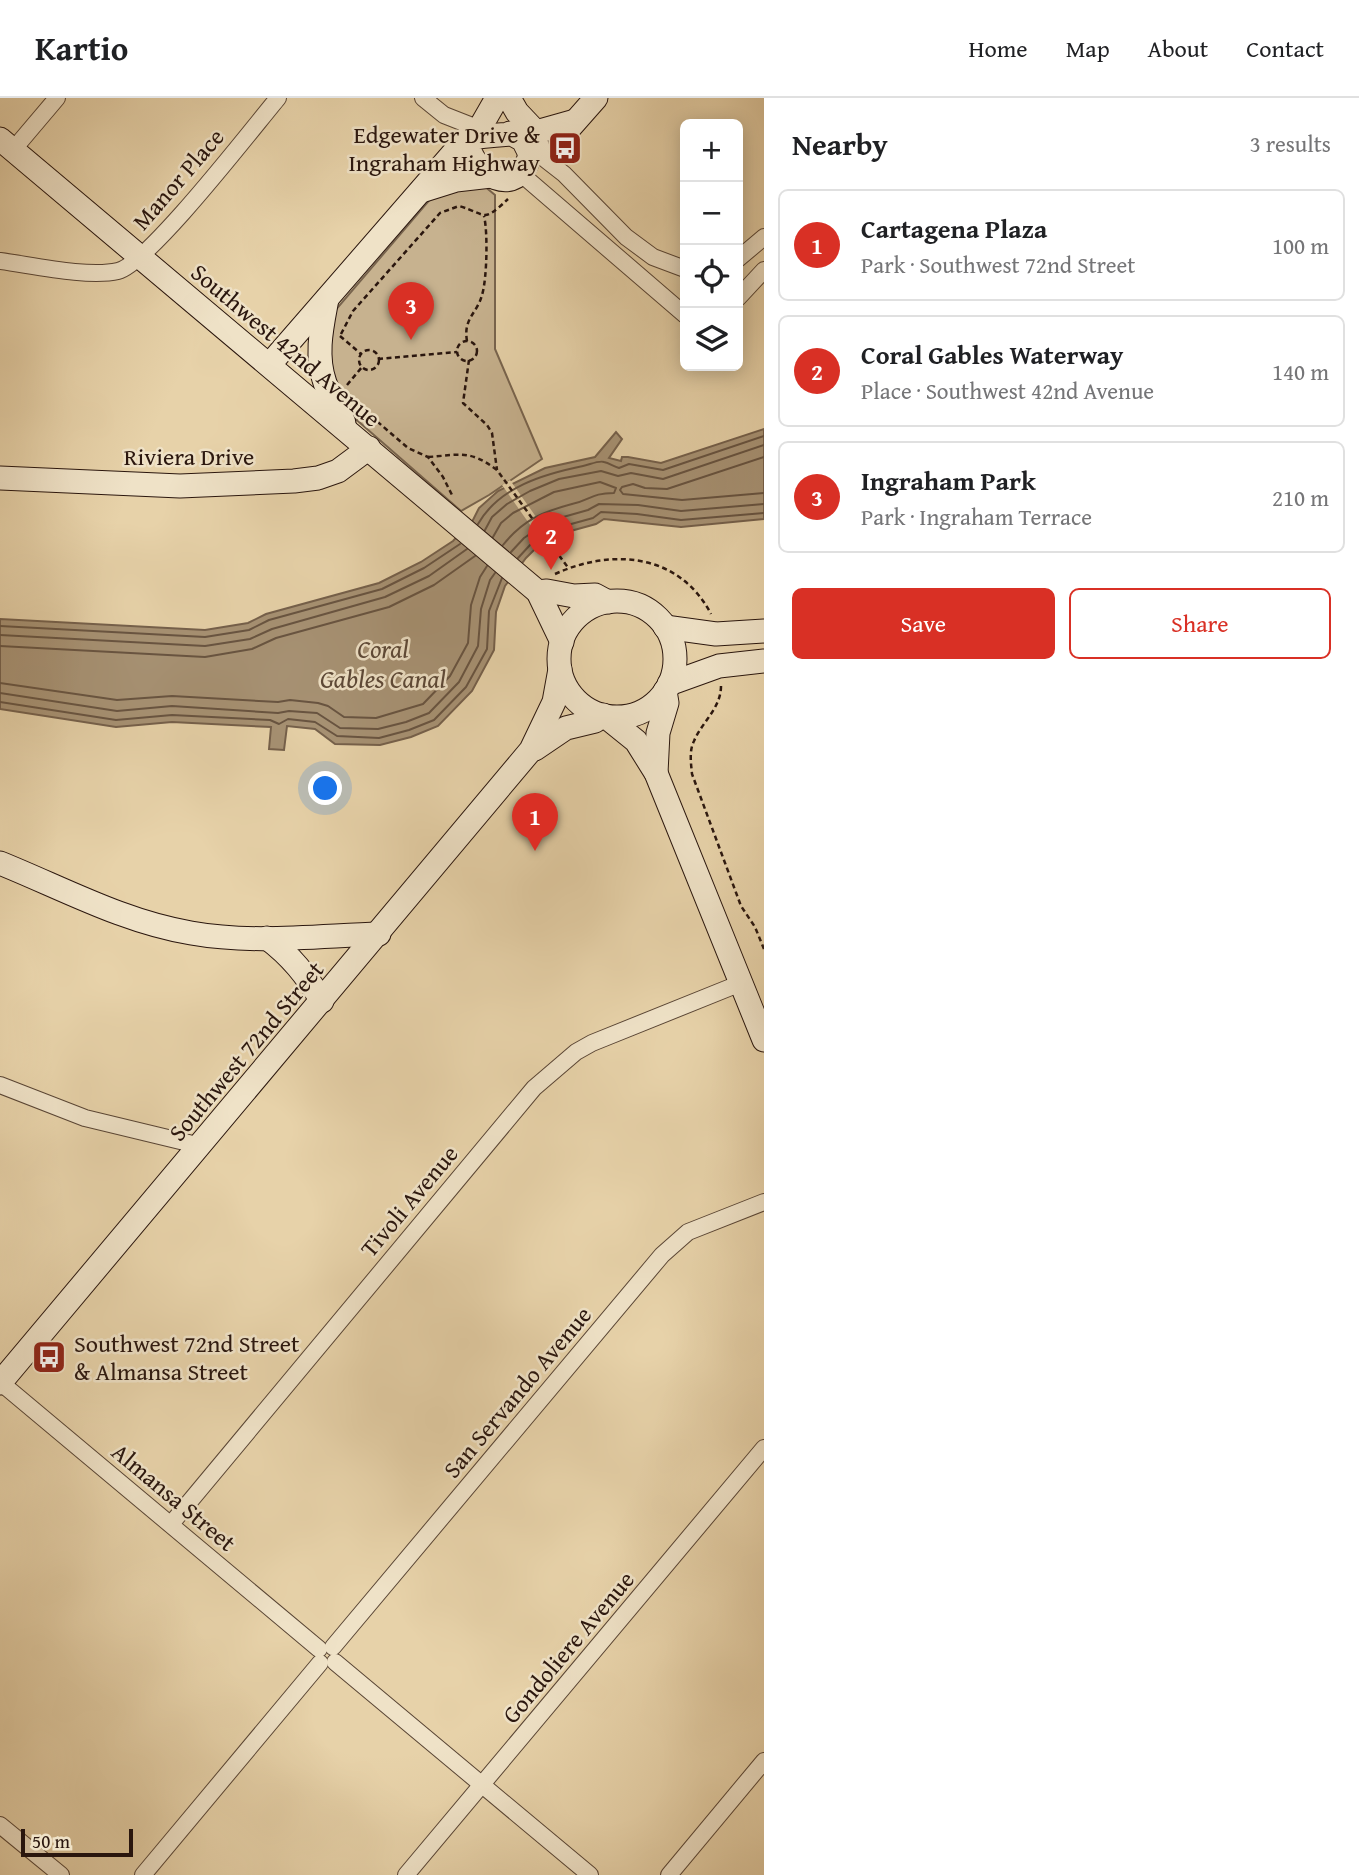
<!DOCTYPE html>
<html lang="en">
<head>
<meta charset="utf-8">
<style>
  body { margin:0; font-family:"Gentium Book Plus",serif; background:#f6f6f6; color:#202124 }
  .controls { position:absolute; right:21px; top:21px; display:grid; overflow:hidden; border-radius:10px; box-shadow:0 4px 18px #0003 }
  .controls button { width:63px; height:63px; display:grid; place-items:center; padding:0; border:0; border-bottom:2px solid #e0e0e0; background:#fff; color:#202124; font:35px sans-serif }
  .scale { position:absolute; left:21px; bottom:18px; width:112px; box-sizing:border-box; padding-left:7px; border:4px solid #2a160e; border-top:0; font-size:19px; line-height:24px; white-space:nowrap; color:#2a160e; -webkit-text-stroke:5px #efe2c7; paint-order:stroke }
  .you { position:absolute; left:326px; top:691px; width:24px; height:24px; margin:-18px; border:5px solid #fff; border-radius:50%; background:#1a73e8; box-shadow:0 0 0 10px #1a73e833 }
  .badge { display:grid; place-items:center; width:46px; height:46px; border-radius:50%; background:#d93025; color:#fff; font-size:23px; font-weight:700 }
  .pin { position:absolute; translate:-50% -58px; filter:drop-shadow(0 2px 4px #0008) }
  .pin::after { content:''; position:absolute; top:37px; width:24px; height:21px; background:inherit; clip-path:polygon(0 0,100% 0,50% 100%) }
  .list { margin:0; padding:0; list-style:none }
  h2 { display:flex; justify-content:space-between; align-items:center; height:91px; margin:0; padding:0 28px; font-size:30px }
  h2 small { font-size:23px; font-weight:400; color:#757577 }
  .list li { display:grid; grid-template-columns:46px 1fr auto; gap:21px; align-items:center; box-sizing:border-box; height:112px; margin:0 14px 14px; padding:0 14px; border:2px solid #e0e0e0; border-radius:10px }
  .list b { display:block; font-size:26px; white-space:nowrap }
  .list p { margin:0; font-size:23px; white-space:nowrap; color:#757577 }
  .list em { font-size:23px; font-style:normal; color:#757577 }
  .actions { display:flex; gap:14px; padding:21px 28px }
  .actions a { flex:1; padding:16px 0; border:2px solid #d93025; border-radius:10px; text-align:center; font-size:24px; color:#d93025 }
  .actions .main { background:#d93025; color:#fff }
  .icon { flex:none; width:38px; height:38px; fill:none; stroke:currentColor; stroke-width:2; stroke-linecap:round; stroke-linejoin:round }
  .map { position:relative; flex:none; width:764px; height:1777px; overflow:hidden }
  header { display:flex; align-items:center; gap:42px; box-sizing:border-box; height:98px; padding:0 35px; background:#fff; border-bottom:2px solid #e0e0e0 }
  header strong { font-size:33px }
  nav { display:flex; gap:38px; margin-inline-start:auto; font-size:24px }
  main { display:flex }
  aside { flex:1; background:#fff }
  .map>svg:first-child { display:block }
</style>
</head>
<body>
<header>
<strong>Kartio</strong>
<nav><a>Home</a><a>Map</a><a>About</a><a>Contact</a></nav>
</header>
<main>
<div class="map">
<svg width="764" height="1777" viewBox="0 0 764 1777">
  <rect width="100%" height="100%" fill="#e7d2a9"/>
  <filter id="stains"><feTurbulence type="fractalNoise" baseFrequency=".00286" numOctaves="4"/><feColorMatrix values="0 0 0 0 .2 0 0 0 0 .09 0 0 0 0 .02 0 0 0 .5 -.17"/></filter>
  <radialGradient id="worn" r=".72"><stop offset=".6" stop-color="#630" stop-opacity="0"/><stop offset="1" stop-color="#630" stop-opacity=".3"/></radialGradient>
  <!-- green -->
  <path fill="#c7b28f" stroke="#78644e" stroke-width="2" d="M483,87L495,97V251L542,361L489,397L461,413L351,317L336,296L327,233L333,215L432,99Z"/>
  <!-- water -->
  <path fill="#a79274" stroke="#75604b" stroke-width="2" d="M764,331V421L681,429L604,421L596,426L556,437L534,452L526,460L505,488L496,514L494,552L472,593L438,628L411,639L380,647L335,646L315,631L287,628L284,652L269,651L271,629L172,624L116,629L0,611V521L205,532L248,525L266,516L379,485L421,464L453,443L473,422L479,410L498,393L545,370L595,359L616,334L622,341L609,360L621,363L622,359H628L661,365Z"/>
  <!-- pier -->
  <path fill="#e7d2a9" d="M510,382L553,443L545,448L502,387Z"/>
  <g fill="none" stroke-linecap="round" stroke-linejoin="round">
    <!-- shore -->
    <g stroke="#685441" stroke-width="2">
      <path d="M764,359L667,391L645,390L633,386L622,389L620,392L623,396L682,402L764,395"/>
      <path d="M478,426C499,389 544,376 583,368C589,367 599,362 604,364C609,365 613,368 619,370L629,366L663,372L764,338"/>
      <path d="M485,432L492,419L507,406L530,393L559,381L601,373L618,378L631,375L663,381L764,347"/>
      <path d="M493,439L501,425L513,415L554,394L600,384L616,390L614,395C591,395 591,402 572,406C542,414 523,422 503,447"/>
      <path d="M511,454L524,440L549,423L588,412L599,406L638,407L681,413L764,406"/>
      <path d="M518,460L530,447L553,431L593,420L601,414L637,416L681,422L764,415"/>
      <path d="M0,528L205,539L249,532L269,522L382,491L424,470L460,446"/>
      <path d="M0,537L205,548L250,541L272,531L385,499L429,478L467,451"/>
      <path d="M0,548L205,559L252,551L276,540L389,509L434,487L475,458"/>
      <path d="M0,585L117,602L172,598L278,604L290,602L318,605L328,608L344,619L376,620L423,606L450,578L468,545L471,507L480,479L487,468"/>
      <path d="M0,595L117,613L172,608L278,615L289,613L317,615L340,630L378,631L406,624L429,615L459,584L478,548L481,511L490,482L495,475"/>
      <path d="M0,604L116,622L172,617L270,622L279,626L288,621L315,624L337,638L379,640L409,632L434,622L466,589L487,551L489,513L502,480"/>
    </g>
    <!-- street casing -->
    <g stroke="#594535" stroke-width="18">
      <g id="street">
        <path d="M423,0L444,17L472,28"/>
        <path d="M536,34L546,62L564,76L626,139L653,159L685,171"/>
        <path d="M13,52L57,0"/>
        <path d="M520,75L685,217"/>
        <path d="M738,161L764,139"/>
        <path d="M0,163C31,167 88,180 118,173C148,166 252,31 278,0"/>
        <path d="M738,200L764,172"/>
        <path d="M0,987L85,1020L201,1048"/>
        <path d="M0,1284L319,1551"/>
        <path d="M171,1426L534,990L576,954L592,945L741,885"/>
        <path d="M333,1549L662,1157L688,1134L764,1104"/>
        <path d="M335,1564L590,1777"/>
        <path d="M0,1727L61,1777"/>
        <path d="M143,1777L320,1565"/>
        <path d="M406,1777L764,1350"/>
        <path d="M669,1777L764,1663"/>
      </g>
    </g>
    <!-- secondary casing -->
    <g stroke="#2a160e" stroke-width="25">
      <g id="secondary">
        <path d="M509,0L517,14L536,34"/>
        <path d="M566,34L596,0"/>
        <path d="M510,35L523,42L530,56C519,103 471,78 467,41C490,36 512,37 536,34L575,23"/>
        <path d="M0,41L538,494L562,544"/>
        <path d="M421,93L456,82L491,78"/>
        <path d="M327,201C322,228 315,257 325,285C330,299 339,311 344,325"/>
        <path d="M270,266L469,37L477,35L497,0"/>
        <path d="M0,380L180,388L294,383L318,380L338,373L369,350"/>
        <path d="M538,494L547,493L574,498L595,497L608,504"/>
        <circle cx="617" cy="561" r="58"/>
        <path d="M665,529L716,536L764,533"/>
        <path d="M669,586L719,568L764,563"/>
        <path d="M605,618L636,643L656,675L764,942"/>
        <path d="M535,651L566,630L595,623L603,617"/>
        <path d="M656,675L658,635L667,605L665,593"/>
        <path d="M0,765C62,790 124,824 191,835C252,846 318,838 379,836"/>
        <path d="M267,840C291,858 306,877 322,903"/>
        <path d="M0,1285L531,652L554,604L560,571"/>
      </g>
    </g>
    <!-- path -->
    <g stroke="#2a160e" stroke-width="2.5" stroke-dasharray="5 3.5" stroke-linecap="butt">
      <path d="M341,236L353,213L440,115L459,108C487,116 482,126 508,101"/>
      <path d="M340,238L361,256"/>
      <path d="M467,243C463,220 477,216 482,197C487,181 488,134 484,118"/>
      <circle cx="467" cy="253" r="10"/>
      <circle cx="369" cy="262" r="10"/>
      <path d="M378,261L457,254"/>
      <path d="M469,262L463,305L487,327L492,335L497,372"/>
      <path d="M347,287L362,269"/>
      <path d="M358,307L408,350L428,359L443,379L452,397"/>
      <path d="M428,359C460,357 469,351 497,372L569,471"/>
      <path d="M555,476C612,450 679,455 711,516"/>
      <path d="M721,588C721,610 702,624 694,643C689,653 691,665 692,676L741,808L755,829L764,851"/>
    </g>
    <!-- street -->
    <use href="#street" stroke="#efe2c7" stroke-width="16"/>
    <!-- secondary -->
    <use href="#secondary" stroke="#efe2c7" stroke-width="23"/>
  </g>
  <!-- icons -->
  <defs>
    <g id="bus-square" transform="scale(1.75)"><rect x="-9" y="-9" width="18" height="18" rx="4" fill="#8f2418" stroke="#efe2c7"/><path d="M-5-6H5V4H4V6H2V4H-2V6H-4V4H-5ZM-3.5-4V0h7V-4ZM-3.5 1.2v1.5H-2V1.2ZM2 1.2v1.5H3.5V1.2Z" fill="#fff"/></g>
  </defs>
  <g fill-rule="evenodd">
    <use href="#bus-square" x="565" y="50"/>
    <use href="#bus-square" x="49" y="1259"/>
  </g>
  <g text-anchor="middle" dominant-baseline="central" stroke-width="5" stroke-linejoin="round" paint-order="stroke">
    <!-- poi labels -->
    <g font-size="24" fill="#2a160e" stroke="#efe2c7" text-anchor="end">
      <text x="540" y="36">Edgewater Drive &amp;<tspan x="540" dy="28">Ingraham Highway</tspan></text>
      <text x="74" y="1245" text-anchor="start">Southwest 72nd Street<tspan x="74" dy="28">&amp; Almansa Street</tspan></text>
    </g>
    <!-- street labels -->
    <g font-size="24" fill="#2a160e" stroke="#efe2c7">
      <text transform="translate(178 81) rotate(-49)">Manor Place</text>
      <text transform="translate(286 247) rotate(40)">Southwest 42nd Avenue</text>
      <text x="189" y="358">Riviera Drive</text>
      <text transform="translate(246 953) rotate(-50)">Southwest 72nd Street</text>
      <text transform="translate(409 1103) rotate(-50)">Tivoli Avenue</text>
      <text transform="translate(517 1294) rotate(-50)">San Servando Avenue</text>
      <text transform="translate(174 1399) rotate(40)">Almansa Street</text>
      <text transform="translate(568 1549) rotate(-50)">Gondoliere Avenue</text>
    </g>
    <!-- water labels -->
    <g font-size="26" font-style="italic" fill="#5c4837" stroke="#efe2c7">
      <text x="383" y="550">Coral<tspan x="383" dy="30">Gables Canal</tspan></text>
    </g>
  </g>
  <rect width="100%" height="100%" filter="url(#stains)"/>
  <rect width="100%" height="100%" fill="url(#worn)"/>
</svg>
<div class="controls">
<button>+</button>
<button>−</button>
<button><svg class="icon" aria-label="locate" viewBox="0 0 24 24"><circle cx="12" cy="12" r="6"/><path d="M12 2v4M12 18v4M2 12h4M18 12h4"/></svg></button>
<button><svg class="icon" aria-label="layers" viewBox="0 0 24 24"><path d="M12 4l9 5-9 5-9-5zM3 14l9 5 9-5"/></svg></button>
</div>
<div class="scale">50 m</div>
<div class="you"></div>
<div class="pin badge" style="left:535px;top:753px">1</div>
<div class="pin badge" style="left:551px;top:472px">2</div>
<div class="pin badge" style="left:411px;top:242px">3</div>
</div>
<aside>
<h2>Nearby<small>3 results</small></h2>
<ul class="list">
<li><span class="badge">1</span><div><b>Cartagena Plaza</b><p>Park · Southwest 72nd Street</p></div><em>100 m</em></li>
<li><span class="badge">2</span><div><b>Coral Gables Waterway</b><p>Place · Southwest 42nd Avenue</p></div><em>140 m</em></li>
<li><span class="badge">3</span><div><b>Ingraham Park</b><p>Park · Ingraham Terrace</p></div><em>210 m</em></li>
</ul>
<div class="actions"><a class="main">Save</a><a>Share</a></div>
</aside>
</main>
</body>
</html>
